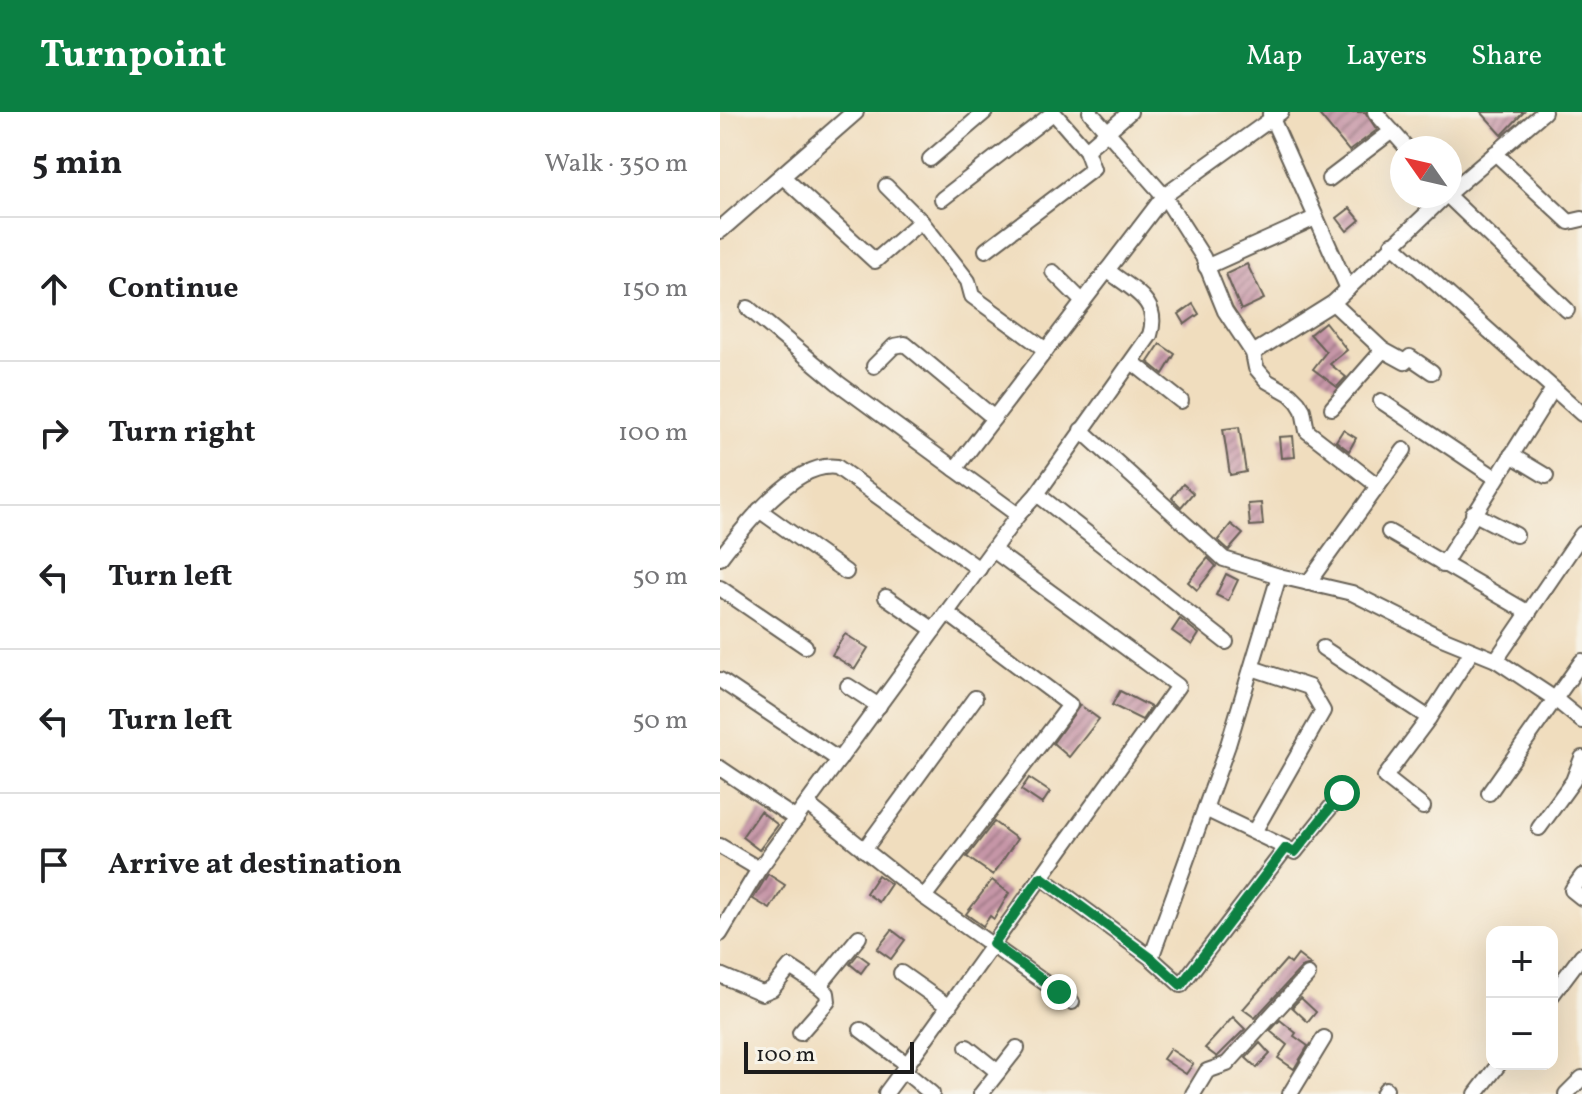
<!DOCTYPE html>
<html lang="en">
<head>
<meta charset="utf-8">
<style>
  body { margin:0; font-family:Vollkorn,serif; background:#f2f2f2; color:#202124 }
  .controls { position:absolute; right:24px; bottom:24px; display:grid; overflow:hidden; border-radius:16px; box-shadow:0 8px 32px #0002 }
  .controls button { width:72px; height:72px; display:grid; place-items:center; padding:0; border:0; border-bottom:2px solid #e0e0e0; background:#fff; color:#202124; font:40px sans-serif }
  .compass { position:absolute; left:670px; top:24px; width:72px; height:72px; border-radius:50%; background:#fff; box-shadow:0 8px 32px #0002; rotate:304deg }
  .scale { position:absolute; left:24px; bottom:20px; width:170px; box-sizing:border-box; padding-left:8px; border:4px solid #1c1c1c; border-top:0; font-size:22px; line-height:28px; white-space:nowrap; color:#1c1c1c; -webkit-text-stroke:6px #f7f3e8; paint-order:stroke }
  .stop { position:absolute; width:24px; height:24px; margin:-18px; border:6px solid #0b8043; border-radius:50%; background:#fff }
  .stop.end { background:#0b8043; border-color:#fff; box-shadow:0 2px 8px #0008 }
  .list { margin:0; padding:0; list-style:none }
  h2 { display:flex; justify-content:space-between; align-items:center; height:104px; margin:0; padding:0 32px; font-size:34px }
  h2 small { font-size:26px; font-weight:400; color:#757577 }
  .list li { display:grid; grid-template-columns:52px 1fr auto; gap:24px; align-items:center; box-sizing:border-box; height:144px; padding:0 32px; border-top:2px solid #e0e0e0 }
  .list b { display:block; font-size:30px; white-space:nowrap }
  .list em { font-size:26px; font-style:normal; color:#757577 }
  .icon { flex:none; width:44px; height:44px; fill:none; stroke:currentColor; stroke-width:2; stroke-linecap:round; stroke-linejoin:round }
  .map { position:relative; flex:none; width:862px; height:982px; overflow:hidden }
  header { display:flex; align-items:center; gap:48px; box-sizing:border-box; height:112px; padding:0 40px; background:#0b8043; color:#fff }
  header strong { font-size:38px }
  nav { display:flex; gap:44px; margin-inline-start:auto; font-size:28px }
  main { display:flex }
  aside { flex:1; background:#fff }
  .map>svg:first-child { display:block }
</style>
</head>
<body>
<header>
<strong>Turnpoint</strong>
<nav><a>Map</a><a>Layers</a><a>Share</a></nav>
</header>
<main>
<aside>
<h2>5 min<small>Walk · 350 m</small></h2>
<ul class="list">
<li><svg class="icon" aria-label="ahead" viewBox="0 0 24 24"><path d="M12 20V5M6 11l6-6 6 6"/></svg><div><b>Continue</b></div><em>150 m</em></li>
<li><svg class="icon" aria-label="right" viewBox="0 0 24 24"><path d="M7 20v-9h11M14 6l5 5-5 5"/></svg><div><b>Turn right</b></div><em>100 m</em></li>
<li><svg class="icon" aria-label="left" viewBox="0 0 24 24"><path d="M17 20v-9H6M10 6l-5 5 5 5"/></svg><div><b>Turn left</b></div><em>50 m</em></li>
<li><svg class="icon" aria-label="left" viewBox="0 0 24 24"><path d="M17 20v-9H6M10 6l-5 5 5 5"/></svg><div><b>Turn left</b></div><em>50 m</em></li>
<li><svg class="icon" aria-label="arrive" viewBox="0 0 24 24"><path d="M6 21V4h12l-3 4 3 4H6"/></svg><div><b>Arrive at destination</b></div></li>
</ul>
</aside>
<div class="map">
<svg width="862" height="982" viewBox="0 0 862 982">
  <defs>
    <pattern id="building-hatch" width="6" height="6" patternUnits="userSpaceOnUse" patternTransform="scale(2)"><rect width="6" height="6" fill="#c696a7"/><path d="M-1 1l2-2M0 6l6-6M5 7l2-2" fill="none" stroke="#a07a87"/></pattern>
  </defs>
  <rect width="100%" height="100%" fill="#f7f3e8"/>
  <filter id="ink" filterUnits="userSpaceOnUse"><feTurbulence type="fractalNoise" baseFrequency=".0125" numOctaves="2"/><feDisplacementMap in="SourceGraphic" scale="16" xChannelSelector="R" yChannelSelector="G"/><feConvolveMatrix kernelMatrix="1 2 1 2 8 2 1 2 1" color-interpolation-filters="sRGB"/></filter>
  <filter id="wash" filterUnits="userSpaceOnUse"><feTurbulence type="fractalNoise" baseFrequency=".006" numOctaves="4" result="noise"/><feDisplacementMap in="SourceGraphic" scale="32" xChannelSelector="R" yChannelSelector="G"/><feGaussianBlur stdDeviation="1.8" result="paint"/><feColorMatrix in="noise" values="0 0 0 0 0 0 0 0 0 0 0 0 0 0 0 0 0 1.4 0 .05"/><feComposite in="paint" operator="in"/></filter>
  <g filter="url(#wash)">
    <rect width="100%" height="100%" fill="#f0ddbe"/>
    <g id="blocks">
      <!-- building -->
      <g fill="url(#building-hatch)">
        <path d="M597,0H645L657,18L629,39Z"/>
        <path d="M761,0H804L782,23Z"/>
        <path d="M630,96L640,108L627,119L617,106Z"/>
        <path d="M527,152L544,187L521,198L506,162Z"/>
        <path d="M473,192L479,202L465,212L459,202Z"/>
        <path d="M605,210L627,238L610,252L626,265L617,275L593,257L606,240L590,222Z"/>
        <path d="M440,232L455,242L443,262L428,250Z"/>
        <path d="M519,315L526,360L510,363L503,317Z"/>
        <path d="M623,318L636,326L629,339L616,329Z"/>
        <path d="M573,324L575,345L561,346L559,325Z"/>
        <path d="M463,372L473,381L461,395L452,386Z"/>
        <path d="M541,391L543,413L530,414L528,392Z"/>
        <path d="M511,412L523,422L509,438L498,428Z"/>
        <path d="M488,446L496,454L477,478L468,470Z"/>
        <path d="M506,462L518,468L508,489L496,483Z"/>
        <path d="M460,507L479,522L472,533L452,519Z"/>
        <path d="M125,522L148,536L135,557L112,543Z"/>
        <path d="M400,579L431,595L422,608L392,593Z"/>
        <path d="M360,593L379,607L349,645L333,631Z"/>
        <path d="M309,666L330,680L322,692L301,678Z"/>
        <path d="M40,699L58,713L39,738L22,725Z"/>
        <path d="M274,710L297,727L273,763L247,745Z"/>
        <path d="M48,762L65,773L50,797L33,787Z"/>
        <path d="M158,763L171,772L159,790L146,781Z"/>
        <path d="M272,768L289,781L274,807L270,804L263,814L246,802Z"/>
        <path d="M172,818L185,828L171,847L157,837Z"/>
        <path d="M138,842L149,850L141,861L130,852Z"/>
        <path d="M578,843L591,853L581,856L535,906L523,897L566,848L571,852Z"/>
        <path d="M581,886L596,900L588,910L572,895Z"/>
        <path d="M513,905L525,917L497,945L485,936Z"/>
        <path d="M560,908L576,921L574,924L588,934L574,957L558,946L567,933L550,919Z"/>
        <path d="M540,931L550,942L537,956L526,946Z"/>
        <path d="M450,937L473,952L466,962L443,947Z"/>
      </g>
    </g>
  </g>
  <g filter="url(#ink)">
    <use href="#blocks" fill-opacity="0" stroke="#666055" stroke-width="2"/>
    <g fill="none" stroke-linecap="round" stroke-linejoin="round">
      <!-- minor casing -->
      <g stroke="#666055" stroke-width="18">
        <g id="minor">
          <path d="M561,0L444,84L483,145L505,199L533,241L536,256L547,269L570,282L578,290L583,298L587,319L658,374"/>
          <path d="M655,0L687,36"/>
          <path d="M550,2L628,177"/>
          <path d="M366,38L410,0"/>
          <path d="M775,41L849,110L862,107"/>
          <path d="M210,47L265,0"/>
          <path d="M62,64L155,149L201,109L248,169L252,184L326,238"/>
          <path d="M609,67L672,19"/>
          <path d="M166,74L201,109"/>
          <path d="M730,80L824,0"/>
          <path d="M728,84L847,198"/>
          <path d="M222,87L333,1"/>
          <path d="M672,132L862,302"/>
          <path d="M266,138L373,57L366,38L333,0"/>
          <path d="M486,155L595,106"/>
          <path d="M333,160L363,190"/>
          <path d="M613,191L663,238"/>
          <path d="M28,196L118,271L235,357"/>
          <path d="M533,241L613,191L725,84"/>
          <path d="M412,250L461,289"/>
          <path d="M154,254L174,234L185,232L274,306"/>
          <path d="M661,289L776,366"/>
          <path d="M612,296L663,238L685,250L690,245L712,260"/>
          <path d="M361,318L504,447L559,464L632,481L722,526L776,548"/>
          <path d="M791,343L826,364"/>
          <path d="M317,382L506,530"/>
          <path d="M39,398L126,460"/>
          <path d="M753,401L796,423"/>
          <path d="M298,403L317,382L430,223C441,188 412,178 387,158"/>
          <path d="M669,420L809,501"/>
          <path d="M0,446C23,416 75,348 117,355L259,457"/>
          <path d="M723,453L833,277"/>
          <path d="M588,471L684,338"/>
          <path d="M0,476L85,534"/>
          <path d="M166,485L214,518"/>
          <path d="M603,536L709,606"/>
          <path d="M862,549L835,587L862,609"/>
          <path d="M532,556L589,575L603,599L534,720"/>
          <path d="M0,568L119,648"/>
          <path d="M128,574L159,594"/>
          <path d="M0,656L76,707"/>
          <path d="M769,681L835,587L776,548L862,422"/>
          <path d="M87,692L204,785L350,593L227,501"/>
          <path d="M703,695L665,665L709,606L752,539"/>
          <path d="M485,697L575,740L622,681"/>
          <path d="M819,716L853,669L862,646"/>
          <path d="M0,734L39,757"/>
          <path d="M144,738L255,586"/>
          <path d="M862,764L852,778L862,786"/>
          <path d="M321,765L431,846L508,633L559,464"/>
          <path d="M204,785L352,890"/>
          <path d="M0,822L39,757L298,403L235,357L444,84L370,0"/>
          <path d="M431,846L461,873L566,736"/>
          <path d="M181,861L229,895"/>
          <path d="M0,863L42,881L52,877L70,855L99,874L139,825"/>
          <path d="M832,883L862,843"/>
          <path d="M141,918L188,953"/>
          <path d="M80,921L108,889L107,881L99,874"/>
          <path d="M247,935L278,960"/>
          <path d="M166,981L183,958"/>
          <path d="M212,982L183,958L458,574L273,438"/>
          <path d="M261,982L297,936"/>
          <path d="M473,982L487,959L507,952L588,863"/>
          <path d="M570,982L604,926"/>
          <path d="M663,982L666,977"/>
          <path d="M756,982L779,952"/>
          <path d="M846,982L862,966"/>
        </g>
      </g>
      <!-- tertiary casing -->
      <g stroke="#666055" stroke-width="20">
        <path id="tertiary" d="M0,118L135,0"/>
      </g>
      <!-- minor -->
      <use href="#minor" stroke="#fff" stroke-width="14"/>
      <!-- tertiary -->
      <use href="#tertiary" stroke="#fff" stroke-width="16"/>
    </g>
  </g>
  <g fill="none" stroke-linecap="round" stroke-linejoin="round" filter="url(#ink)">
    <!-- route -->
    <path stroke="#0b8043" stroke-width="10" d="M339,880L273,832L321,765L431,846L461,873L566,736L575,740L622,681"/>
  </g>
</svg>
<div class="controls">
<button>+</button>
<button>−</button>
</div>
<svg class="compass" viewBox="-18 -18 36 36"><path d="M0-13l5 13h-10z" fill="#e53935"/><path d="M0 13l5-13h-10z" fill="#757577"/></svg>
<div class="scale">100 m</div>
<div class="stop" style="left:622px;top:681px"></div>
<div class="stop end" style="left:339px;top:880px"></div>
</div>
</main>
</body>
</html>
